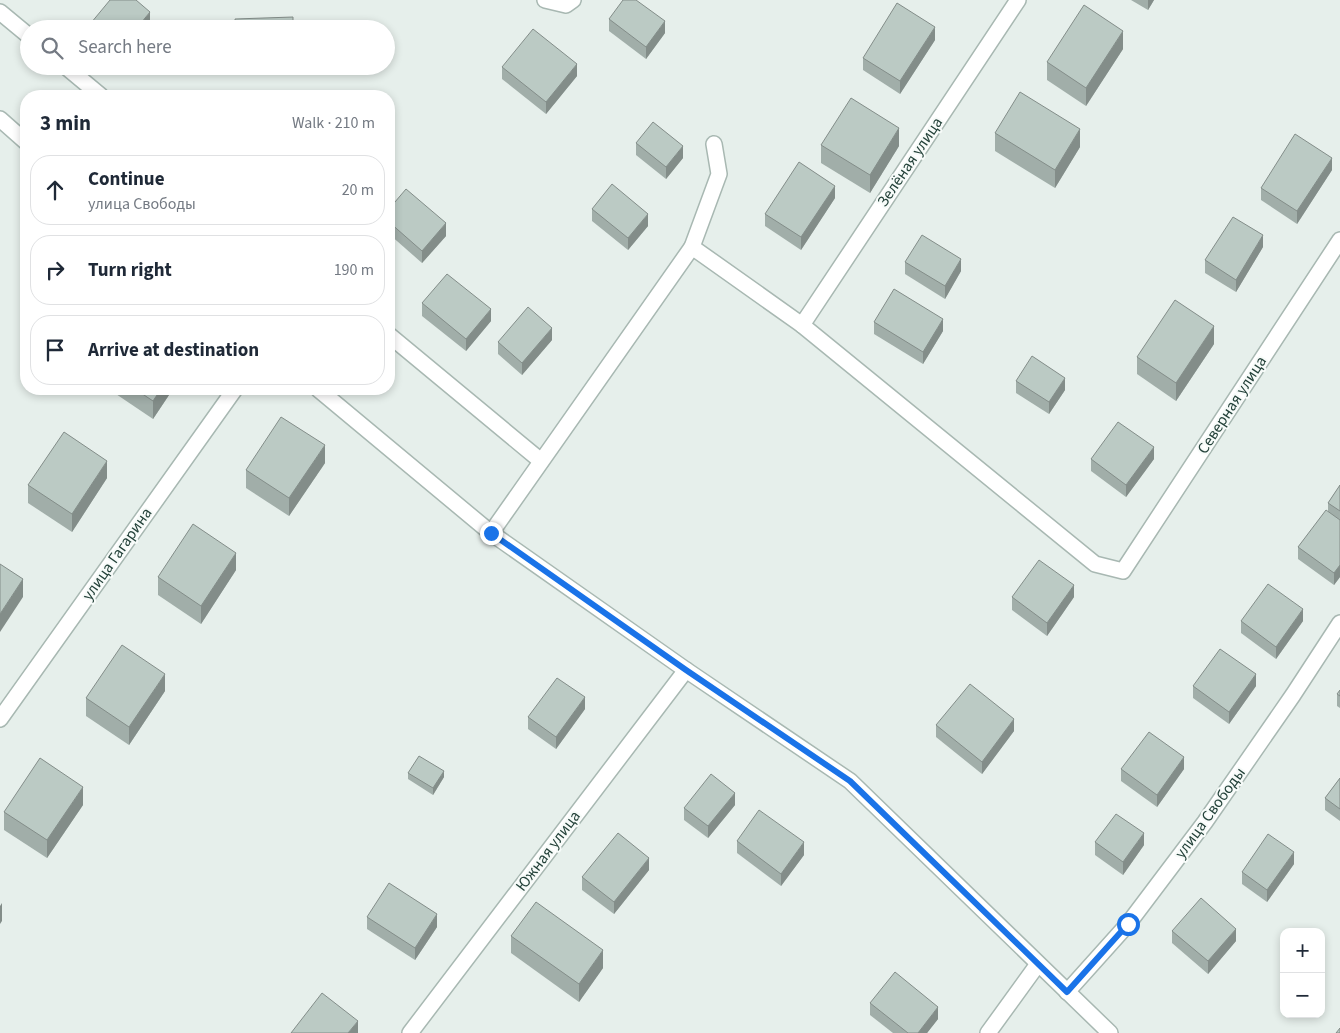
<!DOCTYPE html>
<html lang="en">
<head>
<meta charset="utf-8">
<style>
  body { margin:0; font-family:"Source Sans 3",sans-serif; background:#f2f2f3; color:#1f2937 }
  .controls { position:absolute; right:15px; bottom:15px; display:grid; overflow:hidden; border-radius:10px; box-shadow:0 2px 8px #0003 }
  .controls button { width:45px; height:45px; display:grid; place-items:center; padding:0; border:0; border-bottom:1px solid #e0e1e3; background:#fff; color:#1f2937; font:25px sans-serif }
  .stop { position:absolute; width:15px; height:15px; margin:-11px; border:4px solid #1a73e8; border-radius:50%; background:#fff }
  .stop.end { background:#1a73e8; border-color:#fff; box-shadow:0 1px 5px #0008 }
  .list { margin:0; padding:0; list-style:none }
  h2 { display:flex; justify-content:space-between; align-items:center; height:65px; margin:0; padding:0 20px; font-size:21px }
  h2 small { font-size:16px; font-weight:400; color:#747a83 }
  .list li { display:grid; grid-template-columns:32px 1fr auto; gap:15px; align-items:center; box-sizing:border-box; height:70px; margin:0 10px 10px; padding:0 10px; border:1px solid #e0e1e3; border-radius:20px }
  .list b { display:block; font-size:19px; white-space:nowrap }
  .list p { margin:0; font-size:16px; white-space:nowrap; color:#747a83 }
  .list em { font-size:16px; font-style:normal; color:#747a83 }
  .icon { flex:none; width:28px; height:28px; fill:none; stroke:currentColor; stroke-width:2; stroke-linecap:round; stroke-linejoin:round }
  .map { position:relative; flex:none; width:1340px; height:1033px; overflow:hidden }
  .search { position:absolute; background:#fff; box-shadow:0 2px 8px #0003; left:20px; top:20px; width:375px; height:55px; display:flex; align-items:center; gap:12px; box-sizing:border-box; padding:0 18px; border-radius:28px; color:#747a83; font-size:19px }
  .panel { position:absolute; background:#fff; box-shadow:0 2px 8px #0003; left:20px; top:90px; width:375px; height:305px; border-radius:20px }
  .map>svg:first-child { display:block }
</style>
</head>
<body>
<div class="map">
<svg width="1340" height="1033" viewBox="0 0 1340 1033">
  <rect width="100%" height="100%" fill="#e6efeb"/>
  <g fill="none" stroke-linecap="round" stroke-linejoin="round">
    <!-- minor casing -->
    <g stroke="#a8b8b2" stroke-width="18">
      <g id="minor">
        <path d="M545,0L566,5L573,0"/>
        <path d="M0,12L29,36"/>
        <path d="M65,66L101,96"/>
        <path d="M0,119L26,142"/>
        <path d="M692,247L802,325L1095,564L1123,571L1340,240"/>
        <path d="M802,325L1018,0"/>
        <path d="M389,335L541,461"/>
        <path d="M318,389L491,533L686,670L850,781L1110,1033"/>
        <path d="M491,533L692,247L719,174L714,144"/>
        <path d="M0,719L235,389"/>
        <path d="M1067,992L1128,924L1205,822L1293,695L1340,623"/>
        <path d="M410,1033L686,670"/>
        <path d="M988,1033L1038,964"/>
      </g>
    </g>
    <!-- minor -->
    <use href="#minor" stroke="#fff" stroke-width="15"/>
  </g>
  <!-- wall -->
  <g fill="#a1aea9">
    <path d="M1131,0H1154L1148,10Z"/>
    <path d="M609,19L665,33L646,59L609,31Z"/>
    <path d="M935,40L900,94L863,70V58Z"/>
    <path d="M1123,49L1086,106L1047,80V62Z"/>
    <path d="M236,66H294V68L236,70Z"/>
    <path d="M502,67L577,76L546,114L502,79Z"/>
    <path d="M995,133L1080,147L1055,188L995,151Z"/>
    <path d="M636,143L683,158L666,179L636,155Z"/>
    <path d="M821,145L899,146L870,193L821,163Z"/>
    <path d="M1332,170L1297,224L1261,200V188Z"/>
    <path d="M835,198L801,250L765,226V214Z"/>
    <path d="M389,209L446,236L422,263L389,234Z"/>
    <path d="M592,209L648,226L628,250L592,221Z"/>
    <path d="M1263,247L1236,292L1205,273V260Z"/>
    <path d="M905,262L961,271L945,299L905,274Z"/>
    <path d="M422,303L491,321L466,351L422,316Z"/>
    <path d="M874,322L943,331L923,364L874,334Z"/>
    <path d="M552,340L522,375L498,354V342Z"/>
    <path d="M1214,344L1176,401L1137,374V357Z"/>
    <path d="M1016,381L1065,390L1049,414L1016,393Z"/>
    <path d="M110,389H173L153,419L110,390Z"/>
    <path d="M1091,459H1154L1126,497L1091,471Z"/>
    <path d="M325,463L289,516L246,488V470Z"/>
    <path d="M107,478L72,532L28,503V485Z"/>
    <path d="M1340,485V577L1334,585L1298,559V547L1328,511V503Z"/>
    <path d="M236,570L201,624L158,595V577Z"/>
    <path d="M1012,597H1074L1047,636L1012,610Z"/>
    <path d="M1241,621H1303L1276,659L1241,633Z"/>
    <path d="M1193,686H1256L1229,724L1193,698Z"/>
    <path d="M1340,690V708L1337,706V694Z"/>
    <path d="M165,691L129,745L86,716V698Z"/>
    <path d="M585,709L556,749L528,729V717Z"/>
    <path d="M936,725L1014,731L982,774L936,737Z"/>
    <path d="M1121,769H1184L1157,807L1121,781Z"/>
    <path d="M408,773L444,777L433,795L408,779Z"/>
    <path d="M1340,778V821L1325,810V798Z"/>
    <path d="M83,805L47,858L4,830V812Z"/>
    <path d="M735,805L708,838L684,820V808Z"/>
    <path d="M737,841L804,855L781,886L737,853Z"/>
    <path d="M1095,842L1144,845L1123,875L1095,855Z"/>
    <path d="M1294,864L1267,902L1242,884V872Z"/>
    <path d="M649,870L614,914L582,890V877Z"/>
    <path d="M367,917L437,927L415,960L367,929Z"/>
    <path d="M1172,931L1236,941L1208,974L1172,943Z"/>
    <path d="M511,936L603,968L579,1002L511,953Z"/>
    <path d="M870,1003L938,1019L927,1033H893L870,1015Z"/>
  </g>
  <!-- shaded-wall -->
  <g fill="#838d89">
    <path d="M1148,0H1154L1148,10Z"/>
    <path d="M150,12V24L146,29H136Z"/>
    <path d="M665,21V33L646,59V47Z"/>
    <path d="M935,27V40L900,94V81Z"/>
    <path d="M1123,31V49L1086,106V88Z"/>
    <path d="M577,64V76L546,114V102Z"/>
    <path d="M899,128V146L870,193V175Z"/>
    <path d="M1080,129V147L1055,188V170Z"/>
    <path d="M683,146V158L666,179V167Z"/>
    <path d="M1332,158V170L1297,224V211Z"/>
    <path d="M835,186V198L801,250V237Z"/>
    <path d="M648,214V226L628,250V238Z"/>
    <path d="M446,223V236L422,263V251Z"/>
    <path d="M1263,235V247L1236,292V280Z"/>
    <path d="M961,259V271L945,299V286Z"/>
    <path d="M491,309V321L466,351V339Z"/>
    <path d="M943,319V331L923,364V352Z"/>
    <path d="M1214,326V344L1176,401V383Z"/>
    <path d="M552,328V340L522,375V363Z"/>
    <path d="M1065,378V390L1049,414V402Z"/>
    <path d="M161,389H173L153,419V401Z"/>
    <path d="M325,445V463L289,516V498Z"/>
    <path d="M1154,447V459L1126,497V485Z"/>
    <path d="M107,461V478L72,532V514Z"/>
    <path d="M236,553V570L201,624V606Z"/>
    <path d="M1340,565V577L1334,585V573Z"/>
    <path d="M23,579V597L0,632V614Z"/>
    <path d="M1074,585V597L1047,636V623Z"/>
    <path d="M1303,609V621L1276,659V647Z"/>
    <path d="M165,674V691L129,745V727Z"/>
    <path d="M1256,674V686L1229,724V712Z"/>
    <path d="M585,697V709L556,749V737Z"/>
    <path d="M1014,719V731L982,774V762Z"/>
    <path d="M1184,757V769L1157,807V795Z"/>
    <path d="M444,771V777L433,795V788Z"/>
    <path d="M83,787V805L47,858V840Z"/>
    <path d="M735,793V805L708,838V826Z"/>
    <path d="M1144,833V845L1123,875V862Z"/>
    <path d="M804,842V855L781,886V874Z"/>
    <path d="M1294,852V864L1267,902V890Z"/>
    <path d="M649,858V870L614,914V902Z"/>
    <path d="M2,903V921L0,924V906Z"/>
    <path d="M437,914V927L415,960V948Z"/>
    <path d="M1236,929V941L1208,974V961Z"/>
    <path d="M603,950V968L579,1002V984Z"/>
    <path d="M938,1007V1019L927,1033H918Z"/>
    <path d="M358,1021V1033H348Z"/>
  </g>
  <!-- building -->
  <g fill="#bbcac4" stroke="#838d89">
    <path d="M110,0H136L150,12L136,29H86Z"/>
    <path d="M623,0H636L665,21L646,47L609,19Z"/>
    <path d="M897,3L935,27L900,81L863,58Z"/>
    <path d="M1084,5L1123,31L1086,88L1047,62Z"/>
    <path d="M293,17V29H236L235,19Z"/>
    <path d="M533,29L577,64L546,102L502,67Z"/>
    <path d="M1020,92L1080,129L1055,170L995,133Z"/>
    <path d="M851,98L899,128L870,175L821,145Z"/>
    <path d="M653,122L683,146L666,167L636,143Z"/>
    <path d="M1295,134L1332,158L1297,211L1261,188Z"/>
    <path d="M799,162L835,186L801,237L765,214Z"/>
    <path d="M612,184L648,214L628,238L592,209Z"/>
    <path d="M406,189L446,223L422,251L389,222V209Z"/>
    <path d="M1233,217L1263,235L1236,280L1205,260Z"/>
    <path d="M922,235L961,259L945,286L905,262Z"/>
    <path d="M447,274L491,309L466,339L422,303Z"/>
    <path d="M894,289L943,319L923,352L874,322Z"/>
    <path d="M1175,300L1214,326L1176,383L1137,357Z"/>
    <path d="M528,307L552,328L522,363L498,342Z"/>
    <path d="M1032,356L1065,378L1049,402L1016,381Z"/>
    <path d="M135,389H161L153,401Z"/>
    <path d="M281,417L325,445L289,498L246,470Z"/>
    <path d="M1118,422L1154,447L1126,485L1091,459Z"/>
    <path d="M64,432L107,461L72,514L28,485Z"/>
    <path d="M1340,485V511L1328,503Z"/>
    <path d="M1326,510L1340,520V565L1334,573L1298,547Z"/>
    <path d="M193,524L236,553L201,606L158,577Z"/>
    <path d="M1039,560L1074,585L1047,623L1012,597Z"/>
    <path d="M0,564L23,579L0,614Z"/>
    <path d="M1268,584L1303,609L1276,647L1241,621Z"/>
    <path d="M122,645L165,674L129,727L86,698Z"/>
    <path d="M1220,649L1256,674L1229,712L1193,686Z"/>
    <path d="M557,678L585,697L556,737L528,717Z"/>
    <path d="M970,684L1014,719L982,762L936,725Z"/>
    <path d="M1340,690V696L1337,694Z"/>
    <path d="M1149,732L1184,757L1157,795L1121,769Z"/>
    <path d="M419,756L444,771L433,788L408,773Z"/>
    <path d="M40,758L83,787L47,840L4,812Z"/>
    <path d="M711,774L735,793L708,826L684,808Z"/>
    <path d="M1340,778V809L1325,798Z"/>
    <path d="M759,810L804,842L781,874L737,841Z"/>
    <path d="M1116,814L1144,833L1123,862L1095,842Z"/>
    <path d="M618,833L649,858L614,902L582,877Z"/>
    <path d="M1268,834L1294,852L1267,890L1242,872Z"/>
    <path d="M389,883L437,914L415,948L367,917Z"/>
    <path d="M1201,898L1236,929L1208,961L1172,931Z"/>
    <path d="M536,902L603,950L579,984L511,936Z"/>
    <path d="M895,972L938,1007L918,1033H908L870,1003Z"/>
    <path d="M322,993L358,1021L348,1033H291Z"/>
    <path d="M1340,1028V1033H1336Z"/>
  </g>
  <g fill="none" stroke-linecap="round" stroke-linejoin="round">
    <!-- route -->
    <path stroke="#1a73e8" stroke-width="6" d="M491,533L686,670L850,781L1067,992L1128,924"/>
  </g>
  <g text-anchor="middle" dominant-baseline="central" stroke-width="4" stroke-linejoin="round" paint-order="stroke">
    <!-- street labels -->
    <g font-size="16" fill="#24423a" stroke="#f7fbf9">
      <text transform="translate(910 162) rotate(-56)">Зелёная улица</text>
      <text transform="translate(1232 405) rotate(-57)">Северная улица</text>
      <text transform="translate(117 554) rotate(-55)">улица Гагарина</text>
      <text transform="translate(1210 813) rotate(-54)">улица Свободы</text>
      <text transform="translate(548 851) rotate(-53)">Южная улица</text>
    </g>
  </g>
</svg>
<div class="controls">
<button>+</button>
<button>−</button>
</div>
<div class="stop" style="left:1128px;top:924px"></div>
<div class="stop end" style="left:491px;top:533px"></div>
<div class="search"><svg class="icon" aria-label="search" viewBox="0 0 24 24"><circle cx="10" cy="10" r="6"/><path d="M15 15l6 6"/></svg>Search here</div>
<section class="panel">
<h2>3 min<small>Walk · 210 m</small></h2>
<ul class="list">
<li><svg class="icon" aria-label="ahead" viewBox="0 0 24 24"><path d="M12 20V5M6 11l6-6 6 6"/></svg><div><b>Continue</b><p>улица Свободы</p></div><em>20 m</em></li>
<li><svg class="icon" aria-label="right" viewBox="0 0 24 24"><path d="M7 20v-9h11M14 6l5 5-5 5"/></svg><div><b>Turn right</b></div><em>190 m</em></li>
<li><svg class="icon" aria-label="arrive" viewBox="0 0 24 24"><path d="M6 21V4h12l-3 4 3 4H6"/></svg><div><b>Arrive at destination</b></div></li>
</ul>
</section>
</div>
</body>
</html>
